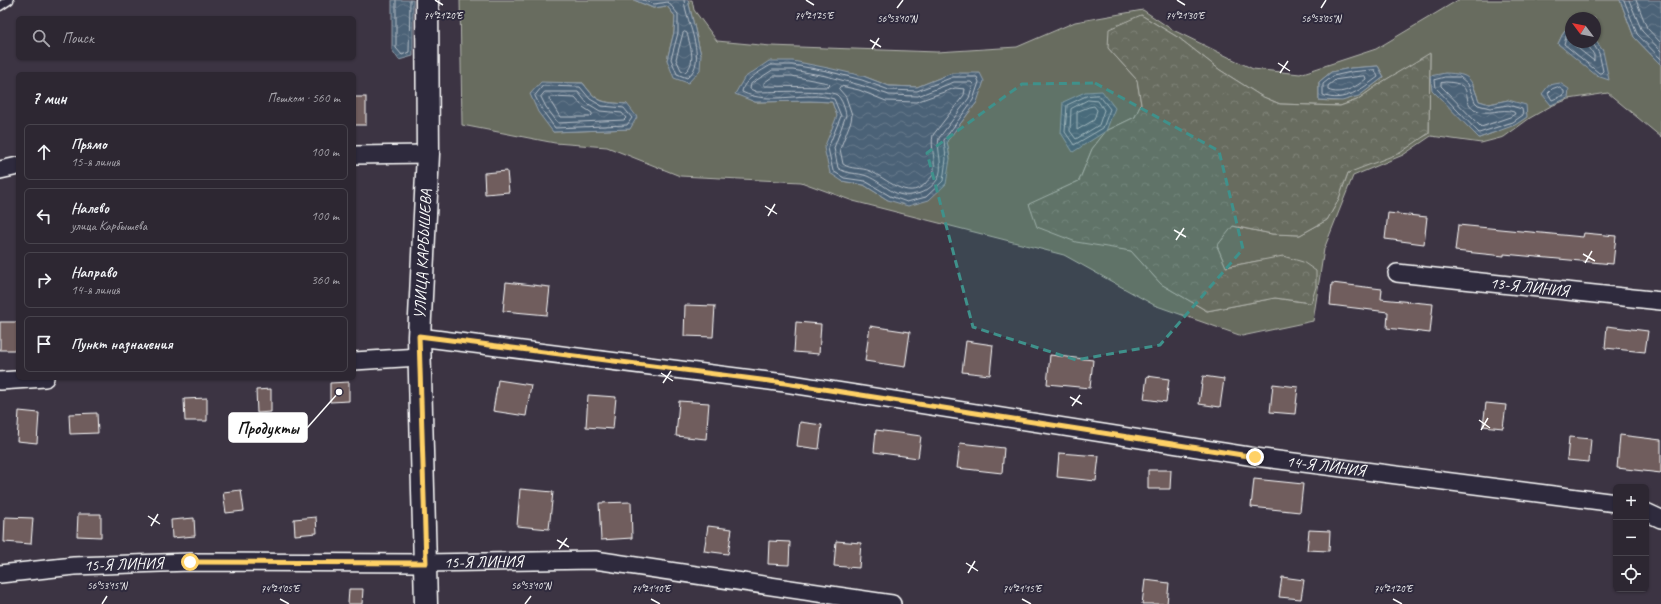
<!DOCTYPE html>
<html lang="ru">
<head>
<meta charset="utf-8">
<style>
  body { margin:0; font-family:Caveat,sans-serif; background:#352f3a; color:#f1f3f6 }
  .controls { position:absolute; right:12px; bottom:12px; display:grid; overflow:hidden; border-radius:6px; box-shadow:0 1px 3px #0004 }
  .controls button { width:36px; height:36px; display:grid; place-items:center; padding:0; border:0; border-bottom:1px solid #48444d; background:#2d2732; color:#f1f3f6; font:20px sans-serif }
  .compass { position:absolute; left:1565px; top:12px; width:36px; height:36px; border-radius:50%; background:#2d2732; box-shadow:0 1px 3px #0004; rotate:302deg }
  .stop { position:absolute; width:12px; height:12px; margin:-9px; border:3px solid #ffd166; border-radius:50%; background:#fff }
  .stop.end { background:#ffd166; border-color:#fff; box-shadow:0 1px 4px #0008 }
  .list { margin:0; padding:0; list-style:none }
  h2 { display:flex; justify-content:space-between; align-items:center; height:52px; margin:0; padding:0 16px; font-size:17px }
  h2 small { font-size:13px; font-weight:400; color:#a7a5ac }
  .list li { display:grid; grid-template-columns:26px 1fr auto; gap:12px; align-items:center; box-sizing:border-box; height:56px; margin:0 8px 8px; padding:0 8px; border:1px solid #48444d; border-radius:6px }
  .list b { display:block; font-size:15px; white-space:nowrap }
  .list p { margin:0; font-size:13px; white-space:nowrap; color:#a7a5ac }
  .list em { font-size:13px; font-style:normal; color:#a7a5ac }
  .icon { flex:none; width:22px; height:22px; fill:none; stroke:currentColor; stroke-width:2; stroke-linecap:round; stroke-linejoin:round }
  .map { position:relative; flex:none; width:1661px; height:604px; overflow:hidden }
  .search { position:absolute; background:#2d2732; box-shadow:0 1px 3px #0004; left:16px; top:16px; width:340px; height:44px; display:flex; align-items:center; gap:10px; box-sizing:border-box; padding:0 14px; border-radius:6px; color:#a7a5ac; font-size:15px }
  .panel { position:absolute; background:#2d2732; box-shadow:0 1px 3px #0004; left:16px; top:72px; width:340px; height:308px; border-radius:6px }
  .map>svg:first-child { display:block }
</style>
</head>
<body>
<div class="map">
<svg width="1661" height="604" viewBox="0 0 1661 604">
  <defs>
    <pattern id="forest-crowns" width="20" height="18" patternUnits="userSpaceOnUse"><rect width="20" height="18" fill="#686c5f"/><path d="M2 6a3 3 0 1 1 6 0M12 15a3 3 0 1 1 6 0" fill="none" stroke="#7f8277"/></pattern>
    <pattern id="water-waves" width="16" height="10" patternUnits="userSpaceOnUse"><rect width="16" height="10" fill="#4c6277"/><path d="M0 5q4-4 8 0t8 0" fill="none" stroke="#677a8b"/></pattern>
  </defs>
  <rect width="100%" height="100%" fill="#3c3443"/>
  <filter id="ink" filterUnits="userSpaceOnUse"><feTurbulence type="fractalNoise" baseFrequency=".025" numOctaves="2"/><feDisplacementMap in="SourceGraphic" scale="8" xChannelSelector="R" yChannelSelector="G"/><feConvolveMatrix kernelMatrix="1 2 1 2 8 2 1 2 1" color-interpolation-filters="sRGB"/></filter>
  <g filter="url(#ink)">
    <!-- green -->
    <path fill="#686c5f" stroke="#b4b6af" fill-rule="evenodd" d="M460,0H634L653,8L667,6L675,16L674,32L667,60L701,55L688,0H692L694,10L717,41L771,46L937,52L1017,47L1075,22L1143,10L1171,29L1253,69L1300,74L1376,49L1458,0H1620L1634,37L1661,65V137L1608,93L1569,99L1551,106L1530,118L1504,137L1481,143L1431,136L1403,155L1353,176L1324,249L1313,321L1242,336L1154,305L1064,255L853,201L801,182L680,176L607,147L555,143L462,125ZM1141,15L1179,38L1220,70L1261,96L1280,104L1340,106L1357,100L1382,82L1430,54L1429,134L1348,173L1338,201L1327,220L1300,235L1272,234L1232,226L1217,246L1226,267L1263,260L1310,303L1275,298L1207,311L1161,284L1131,251L1112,247L1060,190L1079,181L1092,149L1106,131L1135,117L1141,104L1137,80L1108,48ZM1571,18H1595V40L1603,51L1558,44L1564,31L1571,27ZM1378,66L1384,77C1360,95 1350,104 1319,100V82L1331,72L1351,68ZM952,73L977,102L947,141L950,159L888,200L864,185L842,181L837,115L832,102L810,101L755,102L735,93L863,76L889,86L917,87ZM1472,82L1479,101L1489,104L1508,100L1498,131L1479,138L1464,122ZM541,83H583C598,103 601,102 627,104L630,129L553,132Z"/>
    <!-- forest -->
    <path fill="url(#forest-crowns)" stroke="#b4b6af" d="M1141,15L1179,38L1220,70L1261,96L1280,104L1340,106L1357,100L1382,82L1430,53L1429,133L1400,153L1348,173L1338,201L1327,220L1300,235L1272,234L1233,226L1217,246L1226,267L1283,256L1303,262L1316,271V287L1311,303L1275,298L1207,311L1161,284L1131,251L1076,242L1037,227L1029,204L1079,181L1092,149L1106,131L1135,117L1141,104L1137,80L1108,48L1109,29Z"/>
    <!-- water -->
    <g fill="url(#water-waves)" stroke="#94a1ad">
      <path d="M392,0H413V56L399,60L392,50Z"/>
      <path d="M634,0H688L701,55L700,70L688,83L674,78L667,60L674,32L675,16L667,6L653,8Z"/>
      <path d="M1620,0H1661V65L1634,37Z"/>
      <path d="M1571,27V42H1595V40L1603,51L1609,80L1597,76L1558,44L1564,31Z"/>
      <path d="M769,61H793L828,68L863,76L889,86L917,87L952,73H980L984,81L977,102L947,141L950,159L946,184L929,200L908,206L888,200L864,185L842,181L830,173L824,148L837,116L832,102L810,101L755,102L735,94L744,78Z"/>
      <path d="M1378,66L1384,77L1359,96L1342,101L1319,100V82L1331,72L1351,68Z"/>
      <path d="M1445,73C1472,74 1470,78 1479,101L1489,104L1508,100L1526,105L1527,117L1515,125L1479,138L1432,90L1430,76Z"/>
      <path d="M541,82L583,83C598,104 601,102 627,104L637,117L630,129L553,132L538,112L530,94Z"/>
      <path d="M1560,83L1569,89L1568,98L1551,105L1542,94L1549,85Z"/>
      <path d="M1102,91L1115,108L1106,131L1073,152L1061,133L1063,102L1085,92Z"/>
    </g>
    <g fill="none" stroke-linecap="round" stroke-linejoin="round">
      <!-- shore -->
      <g stroke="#b7c0c9" stroke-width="1">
        <path d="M396,0V48L402,55L409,52L410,0"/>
        <path d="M643,0L654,4L668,2L678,14V33L671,59L677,74L687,78C709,61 686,23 684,0"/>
        <path d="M1624,0L1637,34L1661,59"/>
        <path d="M1629,0L1642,31L1661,51"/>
        <path d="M1636,0L1647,28L1661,43"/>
        <path d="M685,32L687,33C690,46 697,63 685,72L681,70L676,59L683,33Z"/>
        <path d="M1571,32L1567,34L1564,44L1599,73H1601L1603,71L1599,53L1592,42"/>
        <path d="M1571,37L1570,42L1594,61V55L1586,42"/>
        <path d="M771,65H793L827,71L862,80L889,90L917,91L953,77H977L979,82L973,100L944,140L946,159L943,181L926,197L907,202L890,196L865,181L844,178L833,171L828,148L841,116L834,99C806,90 770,106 742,92C743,80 761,71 771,65Z"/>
        <path d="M773,70H793L826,76L860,85L889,95L918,96L954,82H971L973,84L969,98L939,138C936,150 945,168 937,180C932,187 925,192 917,194C894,200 886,184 867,176C856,172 848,175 838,168L834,148L846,115C845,109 842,99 837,95C829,89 770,92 757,92L750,89L751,84Z"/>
        <path d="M1375,70L1378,77C1363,88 1343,104 1323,95V84L1333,76L1351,72Z"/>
        <path d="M774,76H792L828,83L830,85L828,87L764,86V83Z"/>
        <path d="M1365,76L1366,79C1356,87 1341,96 1328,90V86L1335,80Z"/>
        <path d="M1445,77H1460L1468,84L1475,102L1478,105L1490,108L1508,105L1522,109L1523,115L1513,122L1479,133L1436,88L1435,80Z"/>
        <path d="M1446,82C1477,83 1460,100 1474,109C1488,117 1501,107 1514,112L1515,114L1510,117L1481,127L1441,86V83Z"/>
        <path d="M543,86L580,87L590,99L602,106L624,108L632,118L627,125L555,128L542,110L535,96Z"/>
        <path d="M841,86L859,90L886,101L916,102L955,88L965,89L964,95L933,135C930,148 937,161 933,175C931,178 927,181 925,184C907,201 886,178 870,171C861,167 851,170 843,164L840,149L851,121L852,115L846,97L839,89Z"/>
        <path d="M1558,87L1564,91V95L1552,100L1548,93L1552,89Z"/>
        <path d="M545,92H578L587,103L600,111L622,113L626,118L624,120L558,123L546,107L541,97Z"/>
        <path d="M1099,95L1110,109L1103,128L1074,145L1065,132L1067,105L1086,96Z"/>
        <path d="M551,97L575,98L583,107L592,113V115L590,117H560L549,99Z"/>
        <path d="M1088,100L1098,101L1104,110L1099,125L1076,139L1070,131L1071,109Z"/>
        <path d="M1089,107L1094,106L1097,110L1094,120L1077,130V112Z"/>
      </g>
    </g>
    <!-- building -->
    <g fill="#705d5d" stroke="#fff">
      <rect x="354" y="97" width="12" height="28"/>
      <path d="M507,171L509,192L485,194L484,173Z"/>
      <path d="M1388,213L1427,217L1424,244L1385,239Z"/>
      <path d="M1458,225L1583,237L1584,233L1616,236L1613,264L1504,254V256L1455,251Z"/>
      <path d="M506,282L550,287L547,315L503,311Z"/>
      <path d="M1332,283L1382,289L1381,299L1433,304L1430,333L1387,328L1388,312L1330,305Z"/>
      <path d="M685,305L715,306L713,337L684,336Z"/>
      <rect x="0" y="322" width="18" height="28"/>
      <path d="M796,322L821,324L819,354L794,352Z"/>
      <path d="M870,326L910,332L905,367L865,361Z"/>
      <path d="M1607,326L1648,331L1645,352L1605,348Z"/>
      <path d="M966,341L993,345L990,375L962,372Z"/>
      <path d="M1050,355L1093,360L1090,388L1047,384Z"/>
      <path d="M1147,376L1169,379L1166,402L1144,399Z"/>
      <path d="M1203,376L1224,379L1220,407L1199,404Z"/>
      <path d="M498,380L531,385L526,416L493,411Z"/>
      <path d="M349,382V401L330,402V383Z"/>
      <path d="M1273,384L1298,387L1295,414L1270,412Z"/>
      <path d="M271,389V412L257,413L256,390Z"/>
      <path d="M588,395L616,397L613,429L586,427Z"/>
      <path d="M207,398V421H185L184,399Z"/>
      <path d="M679,401L709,403L706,439L676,436Z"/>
      <path d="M1486,403L1506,405L1503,428L1483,426Z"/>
      <path d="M19,411L39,413L37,443L17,441Z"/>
      <path d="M97,413L98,433L70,434L69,414Z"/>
      <path d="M800,422L822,425L819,449L797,446Z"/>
      <path d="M876,430L921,436L918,458L874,452Z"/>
      <path d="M1620,435L1661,440V473L1617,468Z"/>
      <path d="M1569,437L1591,439L1589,462L1567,460Z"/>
      <path d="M960,443L1004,448L1002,473L957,468Z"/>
      <path d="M1059,453L1099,456L1096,481L1057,477Z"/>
      <path d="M1148,470H1171L1170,489H1148Z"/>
      <path d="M1254,479L1303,484L1300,512L1251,507Z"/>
      <path d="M520,489L553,492L549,529L517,526Z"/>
      <path d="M241,490L244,511L226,513L223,492Z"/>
      <path d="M631,502L632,538L601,540L599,503Z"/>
      <path d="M78,514H101V537L77,536Z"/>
      <path d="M5,517L33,518L31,544L4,542Z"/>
      <path d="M316,517L317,533L295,535L294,519Z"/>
      <path d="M194,518L195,536L172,538L171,520Z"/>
      <path d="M708,526L732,529L728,554L704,551Z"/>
      <path d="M1309,530L1330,531L1329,551L1307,550Z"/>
      <path d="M769,541L790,542L789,565L768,564Z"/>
      <path d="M836,541L861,543L859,568L834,566Z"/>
      <path d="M1282,577L1304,580L1301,599L1279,597Z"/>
      <path d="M1145,580L1169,583L1167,604H1142Z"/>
      <path d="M349,589H363L362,604H348Z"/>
    </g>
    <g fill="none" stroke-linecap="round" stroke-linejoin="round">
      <!-- service casing -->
      <g stroke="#fff" stroke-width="11">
        <path id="service" d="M0,6L9,0"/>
      </g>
      <!-- minor casing -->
      <g stroke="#fff" stroke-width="20">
        <g id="minor">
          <path d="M354,155L428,154"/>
          <path d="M0,170L18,166"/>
          <path id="s1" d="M1397,273L1661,301"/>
          <path id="s2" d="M419,337L785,383L1255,457L1616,503"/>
          <path d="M354,361L419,357"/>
          <path d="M0,381L45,378"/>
          <path d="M1646,512L1661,519"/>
          <path id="s3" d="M0,574L74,566L190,562L425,563L595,560L892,604"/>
        </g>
      </g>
      <!-- secondary casing -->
      <g stroke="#fff" stroke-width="25">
        <g id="secondary">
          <path id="s4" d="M426,604L419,337L428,154L427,0"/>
        </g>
      </g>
      <!-- service -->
      <use href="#service" stroke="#2f2a3d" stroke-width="8"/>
      <!-- minor -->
      <use href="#minor" stroke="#2f2a3d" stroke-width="17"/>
      <!-- secondary -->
      <use href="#secondary" stroke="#2f2a3d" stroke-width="22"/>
    </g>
  </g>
  <g fill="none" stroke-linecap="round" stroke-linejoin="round" filter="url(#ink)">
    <!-- route -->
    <path stroke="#ffd166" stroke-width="5" d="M190,562L426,563L419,336L785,383L1255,457"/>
  </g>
  <!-- marked area -->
  <path fill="#3f918b" fill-opacity="0.2" stroke="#3f918b" stroke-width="3" stroke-dasharray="8 5" stroke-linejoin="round" d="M1095,83L1219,151L1243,249L1160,345L1076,360L973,327L927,153L1022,84Z"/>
  <!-- ticks -->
  <path fill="none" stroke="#fff" stroke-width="1.5" d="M435,0L443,5M806,0L814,5M1177,0L1185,5M897,8L903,0M1321,8L1326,0M870,40L881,47M872,49L879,38M1278,63L1290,71M1280,73L1288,61M765,206L777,214M768,216L775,204M1174,230L1186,237M1176,240L1184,228M1583,254L1595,261M1585,263L1592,251M661,373L673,381M663,383L671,371M1070,397L1082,404M1072,406L1080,395M1479,420L1490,428M1481,430L1488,418M148,516L160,524M151,526L158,514M557,540L569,547M559,549L567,538M966,563L978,571M968,573L975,561M280,599L289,604M651,599L660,604M1022,599L1031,604M1393,599L1402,604M102,604L107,596M525,604L531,596"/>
  <g text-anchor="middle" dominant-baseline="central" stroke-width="4" stroke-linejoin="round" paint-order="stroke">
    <!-- street labels -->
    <g font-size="16" fill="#fff" stroke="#2f2a3d">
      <text stroke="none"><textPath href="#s4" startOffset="350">УЛИЦА КАРБЫШЕВА</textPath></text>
      <text stroke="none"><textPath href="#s1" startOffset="133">13-Я ЛИНИЯ</textPath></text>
      <text stroke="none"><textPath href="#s2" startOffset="916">14-Я ЛИНИЯ</textPath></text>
      <text stroke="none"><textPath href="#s3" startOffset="484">15-Я ЛИНИЯ</textPath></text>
      <text stroke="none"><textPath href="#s3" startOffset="124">15-Я ЛИНИЯ</textPath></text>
    </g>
  </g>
  <g font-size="10" text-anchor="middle" fill="#fff" stroke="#2f2a3d" stroke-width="4" stroke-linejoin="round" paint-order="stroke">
    <text x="1185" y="19">74°21'30"E</text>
    <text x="443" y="19">74°21'20"E</text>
    <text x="814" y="19">74°21'25"E</text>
    <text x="897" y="22">56°53'10"N</text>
    <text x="1321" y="22">56°53'05"N</text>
    <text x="107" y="589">56°53'15"N</text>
    <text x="531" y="589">56°53'10"N</text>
    <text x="280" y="592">74°21'05"E</text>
    <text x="651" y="592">74°21'10"E</text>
    <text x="1022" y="592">74°21'15"E</text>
    <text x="1393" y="592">74°21'20"E</text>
  </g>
  <!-- callouts -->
  <path fill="none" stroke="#fff" stroke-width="1.5" d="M339 392L307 428"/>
  <circle fill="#fff" stroke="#2f2a3d" stroke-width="1.5" cx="339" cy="392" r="4"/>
  <rect fill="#fff" stroke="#fff" stroke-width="1.5" x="229" y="413" width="78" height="29" rx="4"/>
  <g font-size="17" text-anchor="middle" font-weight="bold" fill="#111">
    <text x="268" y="434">Продукты</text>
  </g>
</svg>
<div class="controls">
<button>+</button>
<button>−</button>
<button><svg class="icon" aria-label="locate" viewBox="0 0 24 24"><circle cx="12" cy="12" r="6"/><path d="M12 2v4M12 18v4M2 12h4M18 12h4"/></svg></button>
</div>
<svg class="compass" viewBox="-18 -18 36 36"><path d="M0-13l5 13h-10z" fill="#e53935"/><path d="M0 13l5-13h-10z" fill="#a7a5ac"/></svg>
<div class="stop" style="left:190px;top:562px"></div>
<div class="stop end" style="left:1255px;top:457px"></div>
<div class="search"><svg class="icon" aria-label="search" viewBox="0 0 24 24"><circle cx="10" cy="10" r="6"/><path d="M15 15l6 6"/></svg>Поиск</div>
<section class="panel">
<h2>7 мин<small>Пешком · 560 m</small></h2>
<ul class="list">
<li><svg class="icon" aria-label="ahead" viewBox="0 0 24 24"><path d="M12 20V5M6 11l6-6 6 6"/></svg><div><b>Прямо</b><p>15-я линия</p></div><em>100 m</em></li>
<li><svg class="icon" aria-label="left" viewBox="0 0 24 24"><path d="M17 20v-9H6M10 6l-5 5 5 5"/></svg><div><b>Налево</b><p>улица Карбышева</p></div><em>100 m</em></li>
<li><svg class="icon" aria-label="right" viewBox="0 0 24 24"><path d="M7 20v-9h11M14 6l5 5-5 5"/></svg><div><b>Направо</b><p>14-я линия</p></div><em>360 m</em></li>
<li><svg class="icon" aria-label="arrive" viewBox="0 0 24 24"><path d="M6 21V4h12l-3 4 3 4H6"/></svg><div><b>Пункт назначения</b></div></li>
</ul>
</section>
</div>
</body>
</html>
